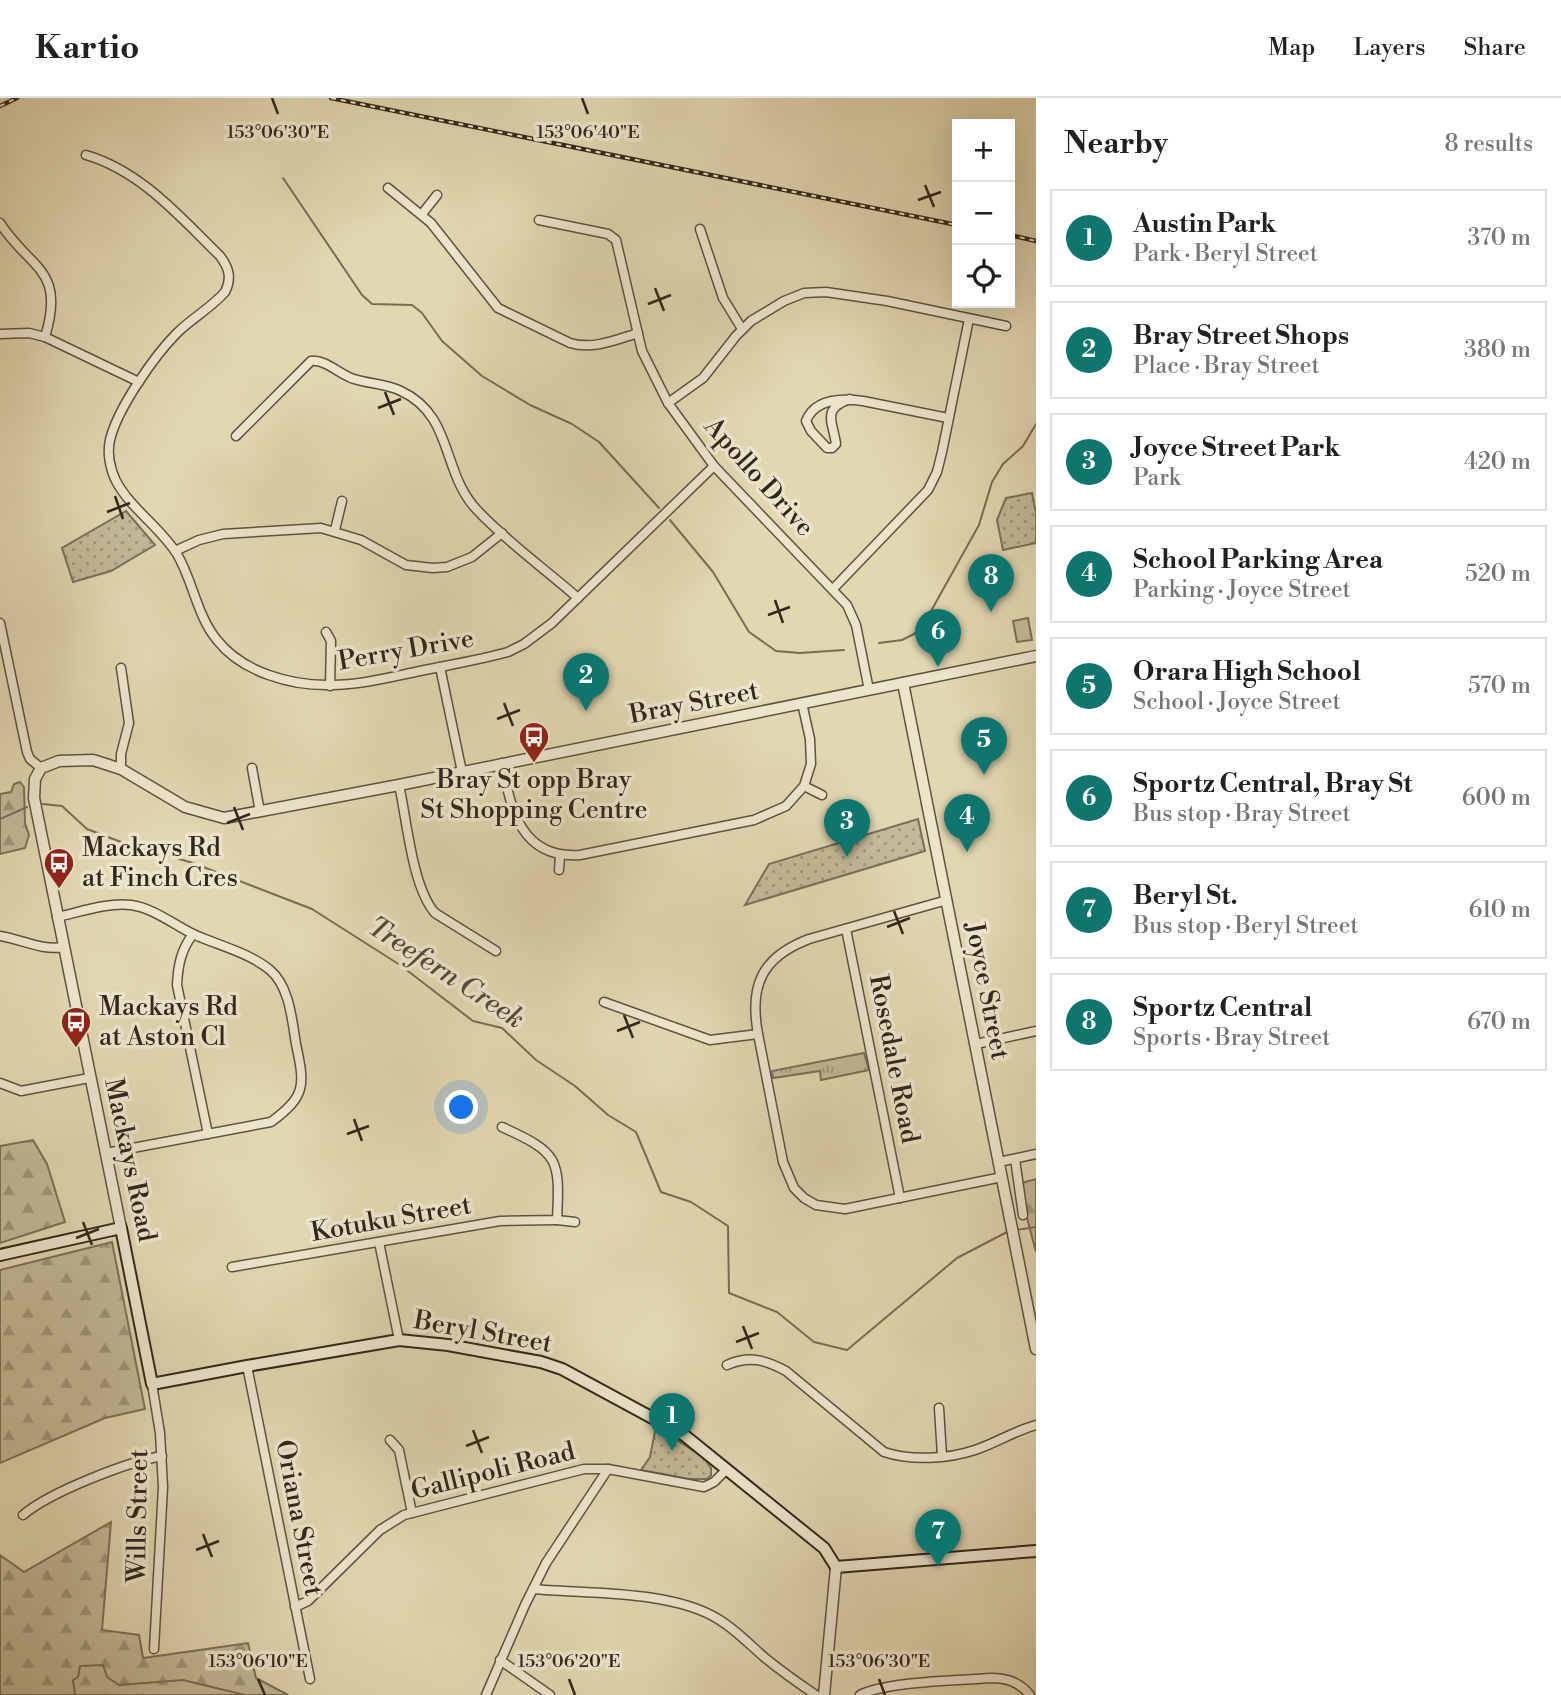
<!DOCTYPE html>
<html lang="en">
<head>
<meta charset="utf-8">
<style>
  body { margin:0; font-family:"Libre Bodoni",serif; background:#f2f2f2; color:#202124 }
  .controls { position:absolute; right:21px; top:21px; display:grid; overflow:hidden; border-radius:0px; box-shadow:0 7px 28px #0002 }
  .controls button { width:63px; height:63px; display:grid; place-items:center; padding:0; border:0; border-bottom:2px solid #e0e0e0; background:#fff; color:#202124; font:35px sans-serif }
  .you { position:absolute; left:462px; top:1010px; width:24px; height:24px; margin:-18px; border:5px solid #fff; border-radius:50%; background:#1a73e8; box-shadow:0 0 0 10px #1a73e833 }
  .badge { display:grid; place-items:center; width:46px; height:46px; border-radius:50%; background:#0f766e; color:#fff; font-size:23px; font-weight:700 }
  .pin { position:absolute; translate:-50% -58px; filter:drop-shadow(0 2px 4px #0008) }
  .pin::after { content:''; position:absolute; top:37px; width:24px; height:21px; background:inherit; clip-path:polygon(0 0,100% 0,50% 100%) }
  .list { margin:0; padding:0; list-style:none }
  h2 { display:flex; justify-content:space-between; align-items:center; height:91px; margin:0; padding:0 28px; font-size:30px }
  h2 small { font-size:23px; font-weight:400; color:#757577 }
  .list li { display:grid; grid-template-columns:46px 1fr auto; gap:21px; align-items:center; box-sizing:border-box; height:98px; margin:0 14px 14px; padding:0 14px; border:2px solid #e0e0e0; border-radius:0px }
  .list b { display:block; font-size:26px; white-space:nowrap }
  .list p { margin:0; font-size:23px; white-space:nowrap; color:#757577 }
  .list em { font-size:23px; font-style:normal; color:#757577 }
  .icon { flex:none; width:38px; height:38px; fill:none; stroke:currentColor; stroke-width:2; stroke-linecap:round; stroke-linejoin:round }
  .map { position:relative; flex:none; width:1036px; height:1597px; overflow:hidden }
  header { display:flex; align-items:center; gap:42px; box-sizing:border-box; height:98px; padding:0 35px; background:#fff; border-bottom:2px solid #e0e0e0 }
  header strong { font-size:33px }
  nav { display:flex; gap:38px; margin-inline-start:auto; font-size:24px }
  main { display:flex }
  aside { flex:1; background:#fff }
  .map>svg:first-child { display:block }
</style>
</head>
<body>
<header>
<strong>Kartio</strong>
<nav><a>Map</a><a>Layers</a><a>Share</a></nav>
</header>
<main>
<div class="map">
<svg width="1036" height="1597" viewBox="0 0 1036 1597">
  <defs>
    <pattern id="grass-tufts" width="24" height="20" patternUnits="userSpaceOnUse" patternTransform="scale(1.75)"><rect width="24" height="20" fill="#c3b998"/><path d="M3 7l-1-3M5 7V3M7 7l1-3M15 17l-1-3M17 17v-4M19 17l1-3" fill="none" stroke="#9f967b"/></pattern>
    <pattern id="forest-firs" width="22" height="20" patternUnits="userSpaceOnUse" patternTransform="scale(1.75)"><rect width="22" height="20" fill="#c3b998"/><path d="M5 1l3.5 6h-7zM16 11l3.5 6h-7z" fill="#9f967b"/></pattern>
    <pattern id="park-dots" width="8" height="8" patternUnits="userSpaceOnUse" patternTransform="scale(1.75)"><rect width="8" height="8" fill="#c3b998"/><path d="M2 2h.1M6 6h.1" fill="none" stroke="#9f967b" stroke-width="1.8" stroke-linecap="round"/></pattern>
  </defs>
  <rect width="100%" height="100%" fill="#e1d7b1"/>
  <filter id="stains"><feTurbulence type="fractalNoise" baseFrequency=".00286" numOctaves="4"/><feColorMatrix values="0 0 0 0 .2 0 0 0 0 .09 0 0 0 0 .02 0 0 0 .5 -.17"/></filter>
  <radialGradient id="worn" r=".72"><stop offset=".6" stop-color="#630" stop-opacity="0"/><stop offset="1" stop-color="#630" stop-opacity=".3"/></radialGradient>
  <!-- grass -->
  <path fill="url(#grass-tufts)" stroke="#7a705a" stroke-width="2" d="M864,955L869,972L821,982L820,973L773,980L772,973Z"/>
  <!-- forest -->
  <g fill="url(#forest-firs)" stroke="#7a705a" stroke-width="2">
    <path d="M20,684L24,689L25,725L29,737L25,750L0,756V696L11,694L14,686Z"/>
    <path d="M33,1042L47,1066L65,1124L0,1145V1048Z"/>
    <path d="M1036,1081V1154L1018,1086Z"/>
    <path d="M112,1144L145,1311L105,1320L0,1365V1172Z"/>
    <path d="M111,1424L102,1532L139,1537L143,1560L248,1545L256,1580L288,1597H0V1457L24,1474Z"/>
  </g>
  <!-- park -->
  <g fill="url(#park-dots)" stroke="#7a705a" stroke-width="2">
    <path d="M1032,395L1036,415V445L1003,452L997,422L1006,400Z"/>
    <path d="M126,413L155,447L111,473L73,484L62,450Z"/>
    <path d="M918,721L925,753L745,807L769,766Z"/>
    <path d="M656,1328L704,1360L711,1370V1377L707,1381H689L641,1372L650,1359Z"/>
  </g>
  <!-- pitch -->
  <path fill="#c3b998" stroke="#7a705a" stroke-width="2" d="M1028,520L1032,542L1017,544L1013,523Z"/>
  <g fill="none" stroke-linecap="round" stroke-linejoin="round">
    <!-- stream -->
    <g stroke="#776d56" stroke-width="2">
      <path d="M283,80L362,197L372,206L412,207L422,215L442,243L482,278L530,307L572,326L599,344L659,410"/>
      <path d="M670,422L713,474L749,534L776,553L800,555L844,552"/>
      <path d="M879,545L902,542L914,536L926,522L979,427L992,384L1003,366L1023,348L1036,326"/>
      <path d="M43,706L62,708L87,731L121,744L193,765L312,811L400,867L473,923L502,930L536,962L575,988L608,1017L636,1034L661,1094L691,1104L728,1128L729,1195L777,1214L814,1244L847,1252L957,1160L1007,1134"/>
      <path d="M0,721L27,709"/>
      <path d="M1016,1132L1036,1129"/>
      <path d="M75,1597L73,1582L78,1579L80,1568L103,1567L107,1579L119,1587L183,1582L245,1597"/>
    </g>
    <!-- minor casing -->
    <g stroke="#5d5340" stroke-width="11">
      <g id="minor">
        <path d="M86,57C141,73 180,119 220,158C229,170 232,180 225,194C211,210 192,220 177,235C155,257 117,311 110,342C107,355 110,371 116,383C131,411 160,429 177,456C193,483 197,518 217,542C242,574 291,588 331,587C361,587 391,579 420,573C449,567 479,562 508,554L524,546L552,525L714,368"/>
        <path d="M388,90L431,125L498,210L570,245C593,252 615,242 638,235"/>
        <path d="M422,116L437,97"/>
        <path d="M539,122L608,136L616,142L642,253L668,305L714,368L847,507L856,527L869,592"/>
        <path d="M0,125C30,172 66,170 45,239"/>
        <path d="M700,131L723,200L742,231"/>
        <path d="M0,236L29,235L45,239L139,284"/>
        <path d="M850,301C821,311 833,324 836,346L832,350H827L811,333L806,323C815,300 842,300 863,303L948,320"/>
        <path d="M668,305L703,280L736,238L751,223L784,203L804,195L826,194L887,203L1006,228"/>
        <path d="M236,338L311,263C326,261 340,277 354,281C370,286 387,286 401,293C454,318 441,374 477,412C507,444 545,471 578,500"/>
        <path d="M335,432L342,403"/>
        <path d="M175,453L199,442L223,436L321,430L361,442L406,467L433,470L447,469L472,459L502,435"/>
        <path d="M833,491L928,392L937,374L942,354L969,221"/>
        <path d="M0,525L27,654L30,661L41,670"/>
        <path d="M326,534L331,543L330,588"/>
        <path d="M440,569L462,674"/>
        <path d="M502,665C511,712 521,761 580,757L754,722L786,708L804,688L811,666L810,641L802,605"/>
        <path d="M252,670L260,714"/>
        <path d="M121,671V656L129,625L121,570"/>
        <path d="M399,687C407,722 412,789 435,815L496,853"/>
        <path d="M804,688L822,697"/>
        <path d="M559,772L560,757"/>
        <path d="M947,802L809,841C762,859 749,887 758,936L783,1064L794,1090L804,1100L816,1107L845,1111L1002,1079"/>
        <path d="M57,819C80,814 108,804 131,807C153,810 173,826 193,836C217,847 250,855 270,872C290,889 292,923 296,946C305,988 306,998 271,1024L106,1055"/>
        <path d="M846,831L900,1100"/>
        <path d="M193,836C181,852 178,867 177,887L208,1036"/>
        <path d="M0,838C21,841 42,853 63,849"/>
        <path d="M604,904L710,942L758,936"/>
        <path d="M976,946L1036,933"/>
        <path d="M0,985L21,993L89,980"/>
        <path d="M1015,1061L1023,1117"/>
        <path d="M999,1064L1036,1056"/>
        <path d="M557,1122L575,1124"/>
        <path d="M379,1144L399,1242"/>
        <path d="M232,1169L500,1123L557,1122C560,1060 559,1055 502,1029"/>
        <path d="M727,1267C749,1257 766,1262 786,1273L884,1354C911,1363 948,1361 975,1352C996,1345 1014,1333 1036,1327"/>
        <path d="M247,1268L310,1581"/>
        <path d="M152,1286L160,1335L163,1389L154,1551"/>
        <path d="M939,1310L942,1358"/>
        <path d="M390,1342L399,1352L412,1415"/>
        <path d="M23,1417C50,1394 127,1364 162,1358"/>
        <path d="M533,1491C587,1496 671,1492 718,1521C735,1531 749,1546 764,1559C780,1572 798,1585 816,1597"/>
        <path d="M295,1509L308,1503L380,1432L404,1417L584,1371H608L704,1389L714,1384L727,1371"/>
        <path d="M500,1562L550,1597"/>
        <path d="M486,1597L525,1507L546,1465L608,1371"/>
        <path d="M860,1597C889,1583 956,1583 991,1580C1007,1580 1019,1584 1030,1597"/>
      </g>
    </g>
    <!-- tertiary casing -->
    <g stroke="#5d5340" stroke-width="13">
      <g id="tertiary">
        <path d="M903,585L1036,1251"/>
        <path d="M121,1130L34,700L35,681L41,670L59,663L93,662L121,671L185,709L224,720L399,687L1036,558"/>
        <path d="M824,1597L836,1469"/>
      </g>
    </g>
    <!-- secondary casing -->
    <g stroke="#31271b" stroke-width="14">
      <path id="secondary" d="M0,1157L121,1130L152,1286L247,1268L399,1242L448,1247L541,1264L562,1271L684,1337L824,1450L836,1469L1036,1453"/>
    </g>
    <!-- minor -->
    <use href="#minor" stroke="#ece5cc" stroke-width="8"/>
    <!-- tertiary -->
    <use href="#tertiary" stroke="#ece5cc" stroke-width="10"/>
    <!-- secondary -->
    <use href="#secondary" stroke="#ece5cc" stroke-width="10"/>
    <!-- rail casing -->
    <g stroke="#31271b" stroke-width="4.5">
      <g id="rail">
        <path d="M331,0L957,127"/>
        <path d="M0,8L17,0"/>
        <path d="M1010,137L1036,143"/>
      </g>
    </g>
    <!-- rail -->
    <use href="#rail" stroke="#ece5cc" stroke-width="2" stroke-dasharray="5" stroke-linecap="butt"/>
  </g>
  <!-- ticks -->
  <path fill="none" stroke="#31271b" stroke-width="2.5" d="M272,0L278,16M582,0L588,16M925,87L934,109M918,102L941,94M655,190L664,213M648,206L671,197M385,294L394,317M378,310L401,301M115,398L123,421M107,414L130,405M775,502L783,525M768,517L790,509M504,605L513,628M497,621L520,612M234,709L243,732M227,725L250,716M894,813L903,836M887,829L910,820M624,917L633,940M617,933L640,924M354,1021L362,1043M347,1036L369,1028M83,1124L92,1147M76,1140L99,1131M743,1228L752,1251M736,1244L759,1235M473,1332L482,1355M466,1348L489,1339M203,1436L212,1459M196,1452L219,1443M258,1581L265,1597M569,1581L575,1597M879,1581L885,1597"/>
  <!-- icons -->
  <defs>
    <g id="bus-pin" transform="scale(1.575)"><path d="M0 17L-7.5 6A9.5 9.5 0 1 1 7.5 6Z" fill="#8f2418" stroke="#ece5cc"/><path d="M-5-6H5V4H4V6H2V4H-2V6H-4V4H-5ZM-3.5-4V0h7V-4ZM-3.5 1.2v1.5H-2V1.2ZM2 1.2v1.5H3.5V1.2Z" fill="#fff"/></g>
  </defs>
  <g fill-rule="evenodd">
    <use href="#bus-pin" x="534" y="639"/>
    <use href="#bus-pin" x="59" y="765"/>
    <use href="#bus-pin" x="76" y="924"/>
  </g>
  <g text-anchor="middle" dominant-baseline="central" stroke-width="7" stroke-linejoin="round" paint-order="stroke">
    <!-- street labels -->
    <g font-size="26" fill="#31271b" stroke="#ece5cc">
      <text transform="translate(759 379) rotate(48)">Apollo Drive</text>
      <text transform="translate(406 552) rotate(-10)">Perry Drive</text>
      <text transform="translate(694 605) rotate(-11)">Bray Street</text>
      <text transform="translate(987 893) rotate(79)">Joyce Street</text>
      <text transform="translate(894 961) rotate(79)">Rosedale Road</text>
      <text transform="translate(130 1062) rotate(78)">Mackays Road</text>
      <text transform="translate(391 1121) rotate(-10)">Kotuku Street</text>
      <text transform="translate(483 1234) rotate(10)">Beryl Street</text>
      <text transform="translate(493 1373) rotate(-14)">Gallipoli Road</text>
      <text transform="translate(138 1418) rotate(-89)">Wills Street</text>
      <text transform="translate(299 1420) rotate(79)">Oriana Street</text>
    </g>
    <!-- poi labels -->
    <g font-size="26" fill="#31271b" stroke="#ece5cc" text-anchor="start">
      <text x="534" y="682" text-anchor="middle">Bray St opp Bray<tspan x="534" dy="30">St Shopping Centre</tspan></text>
      <text x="82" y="750">Mackays Rd<tspan x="82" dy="30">at Finch Cres</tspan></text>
      <text x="99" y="909">Mackays Rd<tspan x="99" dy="30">at Aston Cl</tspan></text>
    </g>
    <!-- water labels -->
    <g font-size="28" font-style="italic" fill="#544a39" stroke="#ece5cc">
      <text transform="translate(446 875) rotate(33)">Treefern Creek</text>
    </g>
  </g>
  <g font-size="18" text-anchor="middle" fill="#31271b" stroke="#ece5cc" stroke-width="7" stroke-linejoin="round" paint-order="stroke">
    <text x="278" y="40">153°06'30"E</text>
    <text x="588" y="40">153°06'40"E</text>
    <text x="258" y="1569">153°06'10"E</text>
    <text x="569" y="1569">153°06'20"E</text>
    <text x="879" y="1569">153°06'30"E</text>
  </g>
  <rect width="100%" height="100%" filter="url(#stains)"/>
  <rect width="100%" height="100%" fill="url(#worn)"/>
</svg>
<div class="controls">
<button>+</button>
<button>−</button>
<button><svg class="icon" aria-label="locate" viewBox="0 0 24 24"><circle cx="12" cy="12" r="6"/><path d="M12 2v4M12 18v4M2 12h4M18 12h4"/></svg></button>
</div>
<div class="you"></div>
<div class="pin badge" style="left:672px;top:1353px">1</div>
<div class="pin badge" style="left:586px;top:613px">2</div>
<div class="pin badge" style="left:847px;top:759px">3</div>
<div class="pin badge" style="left:967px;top:754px">4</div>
<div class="pin badge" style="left:984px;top:677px">5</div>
<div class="pin badge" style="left:938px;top:569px">6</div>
<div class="pin badge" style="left:938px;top:1469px">7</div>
<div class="pin badge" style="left:991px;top:514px">8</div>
</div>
<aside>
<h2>Nearby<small>8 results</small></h2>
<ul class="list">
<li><span class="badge">1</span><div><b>Austin Park</b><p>Park · Beryl Street</p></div><em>370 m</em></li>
<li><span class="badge">2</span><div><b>Bray Street Shops</b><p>Place · Bray Street</p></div><em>380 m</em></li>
<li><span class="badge">3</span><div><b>Joyce Street Park</b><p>Park</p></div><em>420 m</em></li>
<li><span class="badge">4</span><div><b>School Parking Area</b><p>Parking · Joyce Street</p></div><em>520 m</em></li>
<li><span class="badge">5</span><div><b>Orara High School</b><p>School · Joyce Street</p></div><em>570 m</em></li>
<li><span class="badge">6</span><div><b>Sportz Central, Bray St</b><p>Bus stop · Bray Street</p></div><em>600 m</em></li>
<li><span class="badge">7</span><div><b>Beryl St.</b><p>Bus stop · Beryl Street</p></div><em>610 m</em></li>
<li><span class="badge">8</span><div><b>Sportz Central</b><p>Sports · Bray Street</p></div><em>670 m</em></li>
</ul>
</aside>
</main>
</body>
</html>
